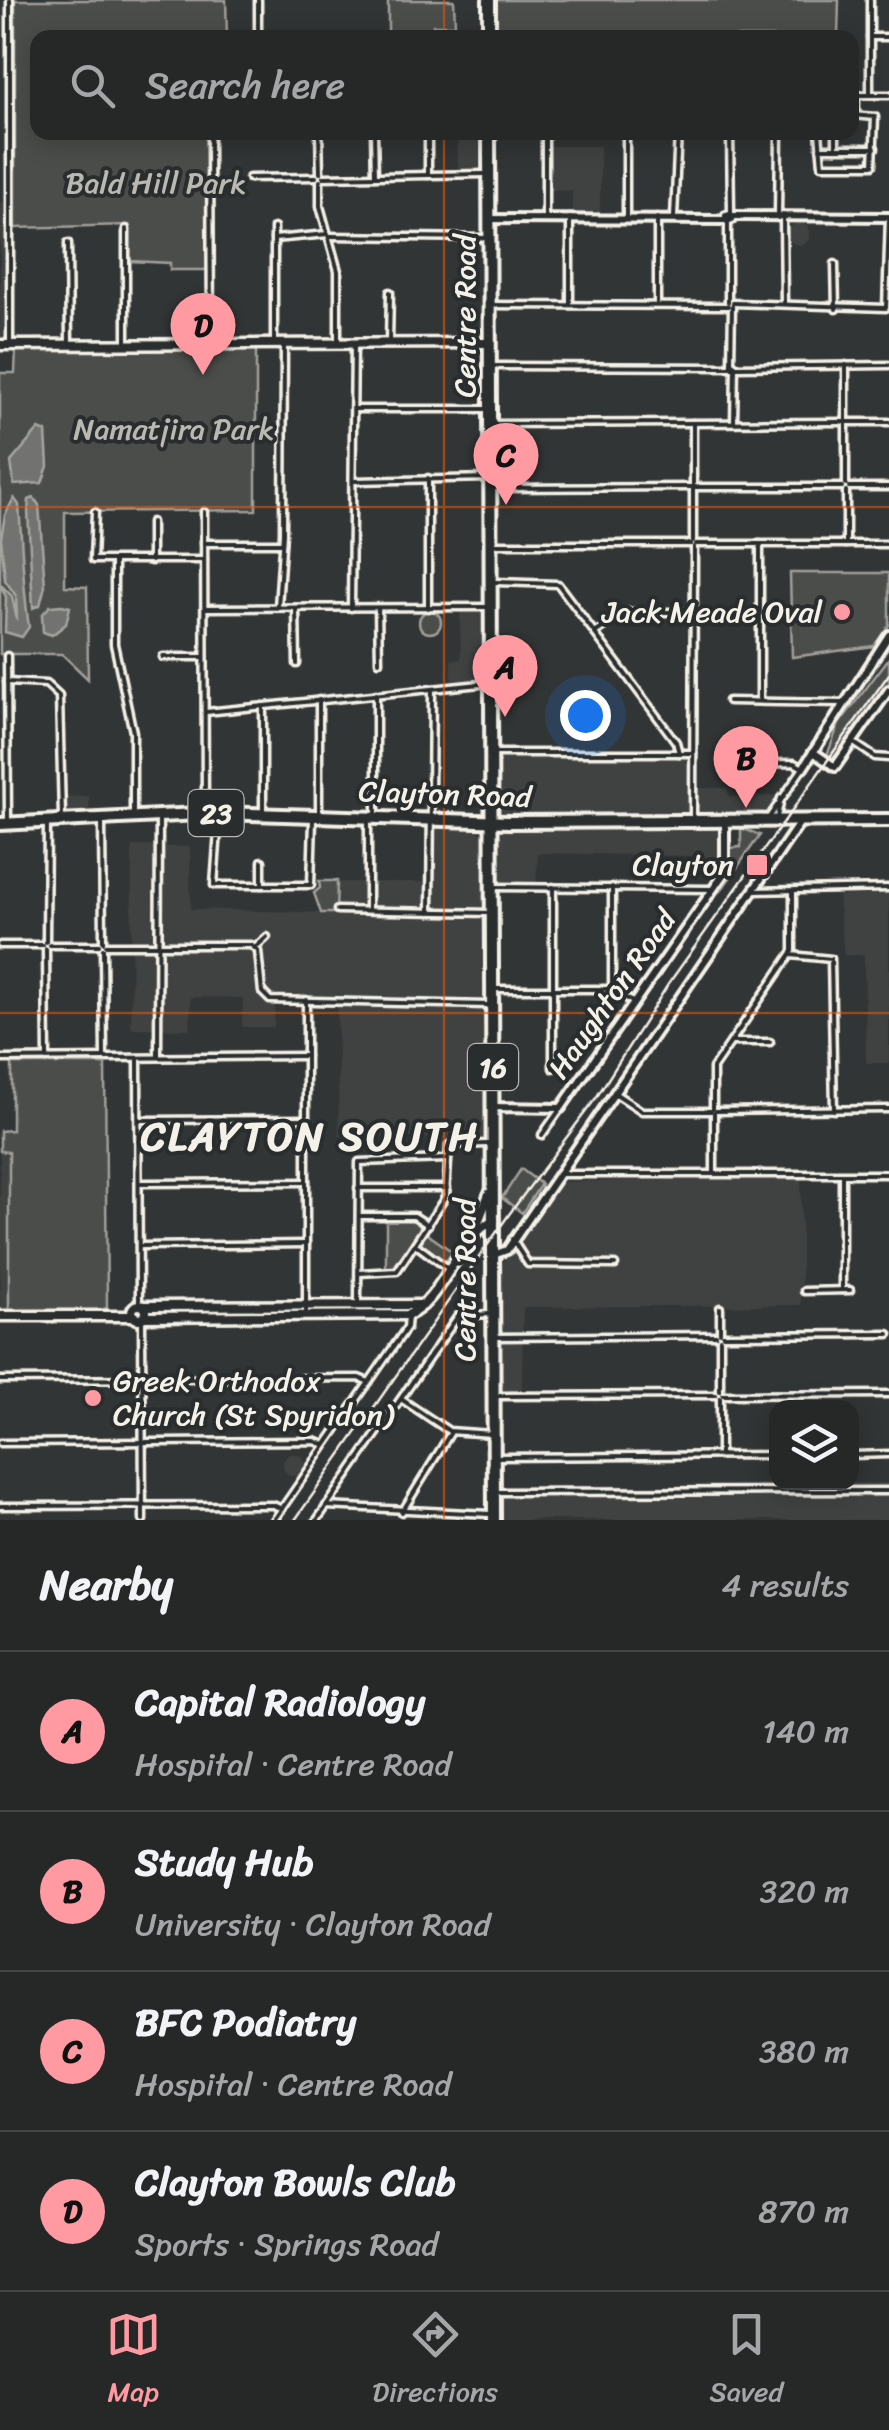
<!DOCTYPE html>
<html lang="en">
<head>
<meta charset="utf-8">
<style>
  body { margin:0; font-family:Sriracha,sans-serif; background:#2e3030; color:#f1f3f6 }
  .controls { position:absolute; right:30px; bottom:30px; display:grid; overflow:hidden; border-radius:20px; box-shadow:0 5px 25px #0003 }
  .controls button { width:90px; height:90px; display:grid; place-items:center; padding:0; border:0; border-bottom:2px solid #424445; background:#262828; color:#f1f3f6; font:50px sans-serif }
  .you { position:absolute; left:585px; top:715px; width:35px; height:35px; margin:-25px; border:8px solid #fff; border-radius:50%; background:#1a73e8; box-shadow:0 0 0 15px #1a73e833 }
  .badge { display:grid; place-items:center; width:65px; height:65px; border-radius:50%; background:#ff9aa2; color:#111; font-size:32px; font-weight:700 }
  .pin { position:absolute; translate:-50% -82px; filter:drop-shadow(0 2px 5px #0008) }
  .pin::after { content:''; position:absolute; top:52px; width:35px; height:30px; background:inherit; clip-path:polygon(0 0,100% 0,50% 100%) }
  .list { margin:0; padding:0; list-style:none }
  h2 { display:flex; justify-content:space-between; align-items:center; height:130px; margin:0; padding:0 40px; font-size:42px }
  h2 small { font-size:32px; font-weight:400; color:#a4a6a8 }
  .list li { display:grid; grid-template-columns:65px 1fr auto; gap:30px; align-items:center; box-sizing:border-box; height:160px; padding:0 40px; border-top:2px solid #424445 }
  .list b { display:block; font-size:38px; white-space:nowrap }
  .list p { margin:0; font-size:32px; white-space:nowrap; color:#a4a6a8 }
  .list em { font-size:32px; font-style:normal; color:#a4a6a8 }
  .icon { flex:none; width:55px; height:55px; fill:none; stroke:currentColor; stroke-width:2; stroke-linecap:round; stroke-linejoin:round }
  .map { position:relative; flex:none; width:889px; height:1520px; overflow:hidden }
  .search { position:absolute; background:#262828; box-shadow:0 5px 25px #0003; left:30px; right:30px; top:30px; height:110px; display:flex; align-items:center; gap:25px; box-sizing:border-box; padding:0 35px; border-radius:20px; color:#a4a6a8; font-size:38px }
  .sheet { height:770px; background:#262828 }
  nav { display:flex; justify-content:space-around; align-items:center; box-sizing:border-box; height:140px; border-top:2px solid #424445; background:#262828; font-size:28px; color:#a4a6a8 }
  nav a { display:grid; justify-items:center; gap:5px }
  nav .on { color:#ff9aa2 }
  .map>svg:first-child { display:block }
</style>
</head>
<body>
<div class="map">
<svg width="889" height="1520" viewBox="0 0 889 1520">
  <rect width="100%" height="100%" fill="#323535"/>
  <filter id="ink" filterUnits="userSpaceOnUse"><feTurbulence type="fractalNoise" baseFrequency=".01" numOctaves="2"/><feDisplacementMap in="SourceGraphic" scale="20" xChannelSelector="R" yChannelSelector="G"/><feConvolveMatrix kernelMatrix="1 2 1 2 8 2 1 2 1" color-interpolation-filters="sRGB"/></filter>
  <g filter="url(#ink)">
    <!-- built -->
    <g fill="#404242">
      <path d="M457,133H479V170H458Z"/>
      <path d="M550,146H600V212L572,213V191L549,190Z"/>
      <path d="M0,202H4L3,339H0Z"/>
      <circle cx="799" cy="234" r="11"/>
      <path d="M460,610H482L485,681L452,682L451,660L461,659Z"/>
      <path d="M497,756H688V816L506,815L497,805Z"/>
      <path d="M699,788H727L730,797L777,796L765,815L696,816Z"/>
      <path d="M89,796V814L62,816V797Z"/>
      <path d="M427,825L474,826L485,839V1140L339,1136L337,1002L275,1003L274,1027H242L243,998L191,997L190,1029L131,1028L132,846L190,847L191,909L336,913L337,882H425Z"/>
      <path d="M721,825L719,873H693L692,856L538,853L536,890H496V836L507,828Z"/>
      <path d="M889,893V1063H866L864,955H844L838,896Z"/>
      <path d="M0,1151L9,1152V1311H0Z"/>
      <path d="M801,1178V1305L523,1307L522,1391H498V1270L557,1182Z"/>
      <circle cx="294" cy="1465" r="11"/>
      <path d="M889,1483V1520H499V1486Z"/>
    </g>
    <!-- green -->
    <g fill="#4b4d4c" stroke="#a09f9a" stroke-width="2.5">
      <path d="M15,0H226L227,37L38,38V132L207,133V270H170V263L130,261L129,225L15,228Z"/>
      <path d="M388,0H454L455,25H433L432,37H388Z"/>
      <path d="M496,0H839L838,37H496Z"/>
      <path d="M256,347V510L65,512V586L87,587L88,679L62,654H0V373H15L16,348Z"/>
      <path d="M790,573H889V625L874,646L792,657Z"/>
      <circle cx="430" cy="622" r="11"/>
      <path d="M889,658V685L831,761L826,758L839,724Z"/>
      <path d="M741,828L760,835L720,892L730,872V848L741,847Z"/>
      <path d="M319,881H337L336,913H321L314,893L320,888Z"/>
      <path d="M12,1064H105L107,1308L98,1311H9V1152L0,1151V1131L12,1130Z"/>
      <path d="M521,1169L541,1184L522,1213L502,1198Z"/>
      <path d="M386,1218L415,1219L421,1228L392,1270L386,1271Z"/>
      <path d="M426,1233L453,1252L445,1262L419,1244Z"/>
    </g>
    <!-- water -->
    <g fill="#727370" stroke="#a6a5a0" stroke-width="2.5">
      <path d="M39,429L46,432L48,466L42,483L14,485L11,462Z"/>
      <path d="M14,498L19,505C22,546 23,588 29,627L22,637L5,632L6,597L0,584L12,596L17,620L16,596L5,580L1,538L5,515Z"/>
      <path d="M34,498L39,505L45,586L40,605L33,608L28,511L29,500Z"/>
      <path d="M62,605L70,607L66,624L52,635L43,632L42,615L50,606Z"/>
    </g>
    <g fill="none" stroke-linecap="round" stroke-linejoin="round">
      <!-- minor casing -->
      <g stroke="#f4f1e8" stroke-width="11">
        <g id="minor">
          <path d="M10,0V345"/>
          <path d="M258,0V38"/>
          <path d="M870,0V95"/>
          <path d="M870,37H889"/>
          <path d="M852,95H889"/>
          <path d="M856,115V95"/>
          <path d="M210,132L211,343"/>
          <path d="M319,132L320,173"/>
          <path d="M374,132L375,176"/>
          <path d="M428,132V175"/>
          <path d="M545,132V218"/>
          <path d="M626,132V218"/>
          <path d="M730,132L731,213"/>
          <path d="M819,132L822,165H873L875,117L852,115"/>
          <path d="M820,148H875"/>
          <path d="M836,148V132"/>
          <path d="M323,177L484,174"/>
          <path d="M249,178L316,177"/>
          <path d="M320,181V206L338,271V344"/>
          <path d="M674,217L678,132"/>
          <path d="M570,218V304"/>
          <path d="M657,218V303"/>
          <path d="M778,218L779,132"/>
          <path d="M783,218L784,303"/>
          <path d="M728,222V302"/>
          <path d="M126,229V344"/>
          <path d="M330,236L485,238"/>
          <path d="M274,239L328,234"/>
          <path d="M68,243L69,344"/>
          <path d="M835,264L836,309"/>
          <path d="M733,303L886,308L889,217"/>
          <path d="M490,305L728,306"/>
          <path d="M274,343V228"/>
          <path d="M389,343L390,292"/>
          <path d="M732,363L735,365L733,368L730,366Z"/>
          <path d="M731,364L732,306"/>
          <path d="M846,365V420"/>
          <path d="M495,366L730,367"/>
          <path d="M735,367L889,365"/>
          <path d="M355,409H490"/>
          <path d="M734,422L735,367"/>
          <path d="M848,422H889"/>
          <path d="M693,423V485"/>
          <path d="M493,424L844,422"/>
          <path d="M428,478V608"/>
          <path d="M355,481L490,478"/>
          <path d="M846,484V424"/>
          <path d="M695,487H842"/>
          <path d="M849,487H889"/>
          <path d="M491,488L691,487"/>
          <path d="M693,489V541"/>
          <path d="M846,491V544"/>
          <path d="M95,512L93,560H204"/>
          <path d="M204,512L205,812"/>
          <path d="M151,522V561"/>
          <path d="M204,543H282"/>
          <path d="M495,544H691"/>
          <path d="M696,544H889"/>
          <path d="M760,544V701"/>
          <path d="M114,562V644L133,732V814"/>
          <path d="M495,582L558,584L676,742L679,753"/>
          <path d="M278,607L283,533L284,344"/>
          <path d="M205,608L490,607"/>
          <path d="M296,608L297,664"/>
          <path d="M351,608L354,343"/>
          <path d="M378,608L379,661"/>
          <path d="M595,633L626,612H694"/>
          <path d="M7,656L8,821"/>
          <path d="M163,657H204"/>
          <path d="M7,682L46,684L59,696L62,816"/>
          <path d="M376,694V815"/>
          <path d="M319,700V815"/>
          <path d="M728,701L843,703"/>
          <path d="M263,706V811"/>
          <path d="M206,712L490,683"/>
          <path d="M854,743L875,757L889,758"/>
          <path d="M493,753H693"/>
          <path d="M733,764L794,763L803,768L770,816"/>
          <path d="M219,817L214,885H311L313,820"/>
          <path d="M777,817L781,798"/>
          <path d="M102,821L103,942"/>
          <path d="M693,821L694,547"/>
          <path d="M262,885V861"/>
          <path d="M493,887L713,889"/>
          <path d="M553,887V1068"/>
          <path d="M612,887V988"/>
          <path d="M754,891L889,888"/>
          <path d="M337,910L491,913"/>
          <path d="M368,910V821"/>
          <path d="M430,912L432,689"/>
          <path d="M46,942L47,822"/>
          <path d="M0,945H43"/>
          <path d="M50,945H99"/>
          <path d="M106,945H251L258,951L262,992L270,1000L488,1005"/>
          <path d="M256,947L267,937"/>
          <path d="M46,949L47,1059"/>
          <path d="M103,949L104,1058"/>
          <path d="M791,955L831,959L834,1110"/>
          <path d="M493,989H612L634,1003"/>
          <path d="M306,1000V1315"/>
          <path d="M731,1042H770"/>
          <path d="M158,1056L159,820"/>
          <path d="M0,1059L306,1056"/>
          <path d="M138,1060L139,1305"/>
          <path d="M616,1094L642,1111H711"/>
          <path d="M713,1109V1068L793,951V892"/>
          <path d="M716,1111L889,1109"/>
          <path d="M714,1113V1173"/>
          <path d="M141,1120L306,1119"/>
          <path d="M542,1135L561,1108"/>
          <path d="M559,1174H889"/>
          <path d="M141,1183L306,1182"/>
          <path d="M358,1188H447"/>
          <path d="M360,1216H414L428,1225"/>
          <path d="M512,1239L528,1264L615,1265"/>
          <path d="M415,1244L447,1268"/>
          <path d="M141,1246L306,1244"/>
          <path d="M359,1273L397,1271L446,1196L449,1145L489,1144"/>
          <path d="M842,1290V1175"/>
          <path d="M804,1291L850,1290"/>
          <path d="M358,1302L359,1162L447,1159"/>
          <path d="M142,1319L143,1520"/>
          <path d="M720,1332V1308"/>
          <path d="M723,1335L889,1334"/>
          <path d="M496,1337L716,1335"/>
          <path d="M0,1380L359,1378L369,1382"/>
          <path d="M720,1391V1339"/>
          <path d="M723,1395L889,1394"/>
          <path d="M496,1396L716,1395"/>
          <path d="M720,1398V1455"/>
          <path d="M401,1399L449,1431L492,1434"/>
          <path d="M0,1443L315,1441L325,1445"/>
          <path d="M852,1455L889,1454"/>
          <path d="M496,1457L776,1455"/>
          <path d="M494,1492L889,1491"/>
          <path d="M0,1506L273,1505L282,1509"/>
          <path d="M326,1506L490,1514"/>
          <path d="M402,1512L451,1432"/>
          <path d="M274,1520L407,1327L408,1316"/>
          <path d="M317,1520L458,1316L490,1314"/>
        </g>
      </g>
      <!-- tertiary casing -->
      <g stroke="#f4f1e8" stroke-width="14">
        <g id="tertiary">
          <path d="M730,215L732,219L727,221L726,216Z"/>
          <path d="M732,216L889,217"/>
          <path d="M489,219L727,220"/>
          <path d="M813,752L835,767L889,690"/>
          <path d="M803,768L889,635"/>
          <path d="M491,1107L561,1108L725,872V821"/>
          <path d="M491,1256L507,1250L800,822"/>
        </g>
      </g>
      <!-- secondary casing -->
      <g stroke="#f4f1e8" stroke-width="15">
        <g id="secondary">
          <path d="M0,345L489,343"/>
          <path d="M476,1227L489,1194"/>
          <circle cx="139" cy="1312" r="7"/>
          <path d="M144,1306L423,1305"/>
          <path d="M0,1316H134"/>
          <path d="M144,1317L408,1315C443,1300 456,1239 494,1220"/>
        </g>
      </g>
      <!-- primary casing -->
      <g stroke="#f4f1e8" stroke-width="18">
        <g id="primary">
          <path d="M489,38V0"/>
          <path d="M489,132L494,1520"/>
          <path d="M0,824L219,813L509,822L889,820"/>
        </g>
      </g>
      <!-- minor -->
      <use href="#minor" stroke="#2a2d2e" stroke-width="4"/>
      <!-- tertiary -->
      <use href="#tertiary" stroke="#2a2d2e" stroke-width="6"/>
      <!-- secondary -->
      <use href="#secondary" stroke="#2a2d2e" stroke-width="8"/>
      <!-- primary -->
      <use href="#primary" stroke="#2a2d2e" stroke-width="10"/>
      <!-- rail -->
      <path stroke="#f4f1e8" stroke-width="2.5" d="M295,1520L510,1213L596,1098L669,983L889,674"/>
    </g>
  </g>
  <!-- grid -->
  <path fill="none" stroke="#e8590c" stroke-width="2.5" stroke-opacity="0.55" d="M444,0V38M444,132V1520M0,507H889M0,1013H889"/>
  <!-- markers -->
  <g fill="#ff9aa2" stroke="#2a2d2e" stroke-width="4">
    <circle cx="842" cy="612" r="10"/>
    <rect x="745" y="853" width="24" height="24" rx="5"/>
    <circle cx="93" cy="1398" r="10"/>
  </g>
  <g text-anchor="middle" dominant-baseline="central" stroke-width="8" stroke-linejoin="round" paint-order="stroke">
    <!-- shield labels -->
    <g fill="#2a2d2e" stroke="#b7b6b0" stroke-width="2.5">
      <rect x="188.5" y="790" width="55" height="46" rx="8"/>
      <rect x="468" y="1044" width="50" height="46" rx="8"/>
    </g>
    <g font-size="28" font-weight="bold" fill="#f4f1e8">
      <text x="216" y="813">23</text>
      <text x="493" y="1067">16</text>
    </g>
    <!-- park labels -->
    <g font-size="30" fill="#b9b8b1" stroke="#2a2d2e">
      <text x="156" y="183">Bald Hill Park</text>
      <text x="174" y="429">Namatjira Park</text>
    </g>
    <!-- street labels -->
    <g font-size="30" fill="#f4f1e8" stroke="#2a2d2e">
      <text transform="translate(465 316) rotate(-90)">Centre Road</text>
      <text transform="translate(445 794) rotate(2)">Clayton Road</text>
      <text transform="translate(612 994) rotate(-55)">Haughton Road</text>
      <text transform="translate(465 1280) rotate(-90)">Centre Road</text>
    </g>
    <!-- poi labels -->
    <g font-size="30" fill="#f4f1e8" stroke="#2a2d2e" text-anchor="end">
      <text x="822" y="612">Jack Meade Oval</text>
      <text x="734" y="865">Clayton</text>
      <text x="113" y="1381" text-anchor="start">Greek Orthodox<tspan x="113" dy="34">Church (St Spyridon)</tspan></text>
    </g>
    <!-- district labels -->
    <g font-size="40" font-weight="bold" letter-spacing="2.5" fill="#f4f1e8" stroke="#2a2d2e">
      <text x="310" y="1136">CLAYTON SOUTH</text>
    </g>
  </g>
</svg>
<div class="controls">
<button><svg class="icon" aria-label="layers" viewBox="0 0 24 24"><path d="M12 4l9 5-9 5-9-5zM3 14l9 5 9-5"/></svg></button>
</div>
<div class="you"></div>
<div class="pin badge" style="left:505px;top:717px">A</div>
<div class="pin badge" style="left:746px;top:808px">B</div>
<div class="pin badge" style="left:506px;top:505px">C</div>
<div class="pin badge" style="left:203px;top:375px">D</div>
<div class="search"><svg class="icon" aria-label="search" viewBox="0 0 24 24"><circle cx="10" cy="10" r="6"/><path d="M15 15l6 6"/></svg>Search here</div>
</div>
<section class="sheet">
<h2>Nearby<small>4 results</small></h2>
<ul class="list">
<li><span class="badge">A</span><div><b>Capital Radiology</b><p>Hospital · Centre Road</p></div><em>140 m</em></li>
<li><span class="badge">B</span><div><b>Study Hub</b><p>University · Clayton Road</p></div><em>320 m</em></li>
<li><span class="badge">C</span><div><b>BFC Podiatry</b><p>Hospital · Centre Road</p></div><em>380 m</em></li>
<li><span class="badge">D</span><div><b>Clayton Bowls Club</b><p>Sports · Springs Road</p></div><em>870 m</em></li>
</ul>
</section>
<nav>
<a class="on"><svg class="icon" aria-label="map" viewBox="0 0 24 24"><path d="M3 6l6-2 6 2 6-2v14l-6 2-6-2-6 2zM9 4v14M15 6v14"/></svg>Map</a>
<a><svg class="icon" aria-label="directions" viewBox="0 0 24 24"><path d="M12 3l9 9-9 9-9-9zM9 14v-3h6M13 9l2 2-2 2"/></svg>Directions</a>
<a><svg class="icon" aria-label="saved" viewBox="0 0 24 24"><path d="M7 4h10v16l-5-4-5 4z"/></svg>Saved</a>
</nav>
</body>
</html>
